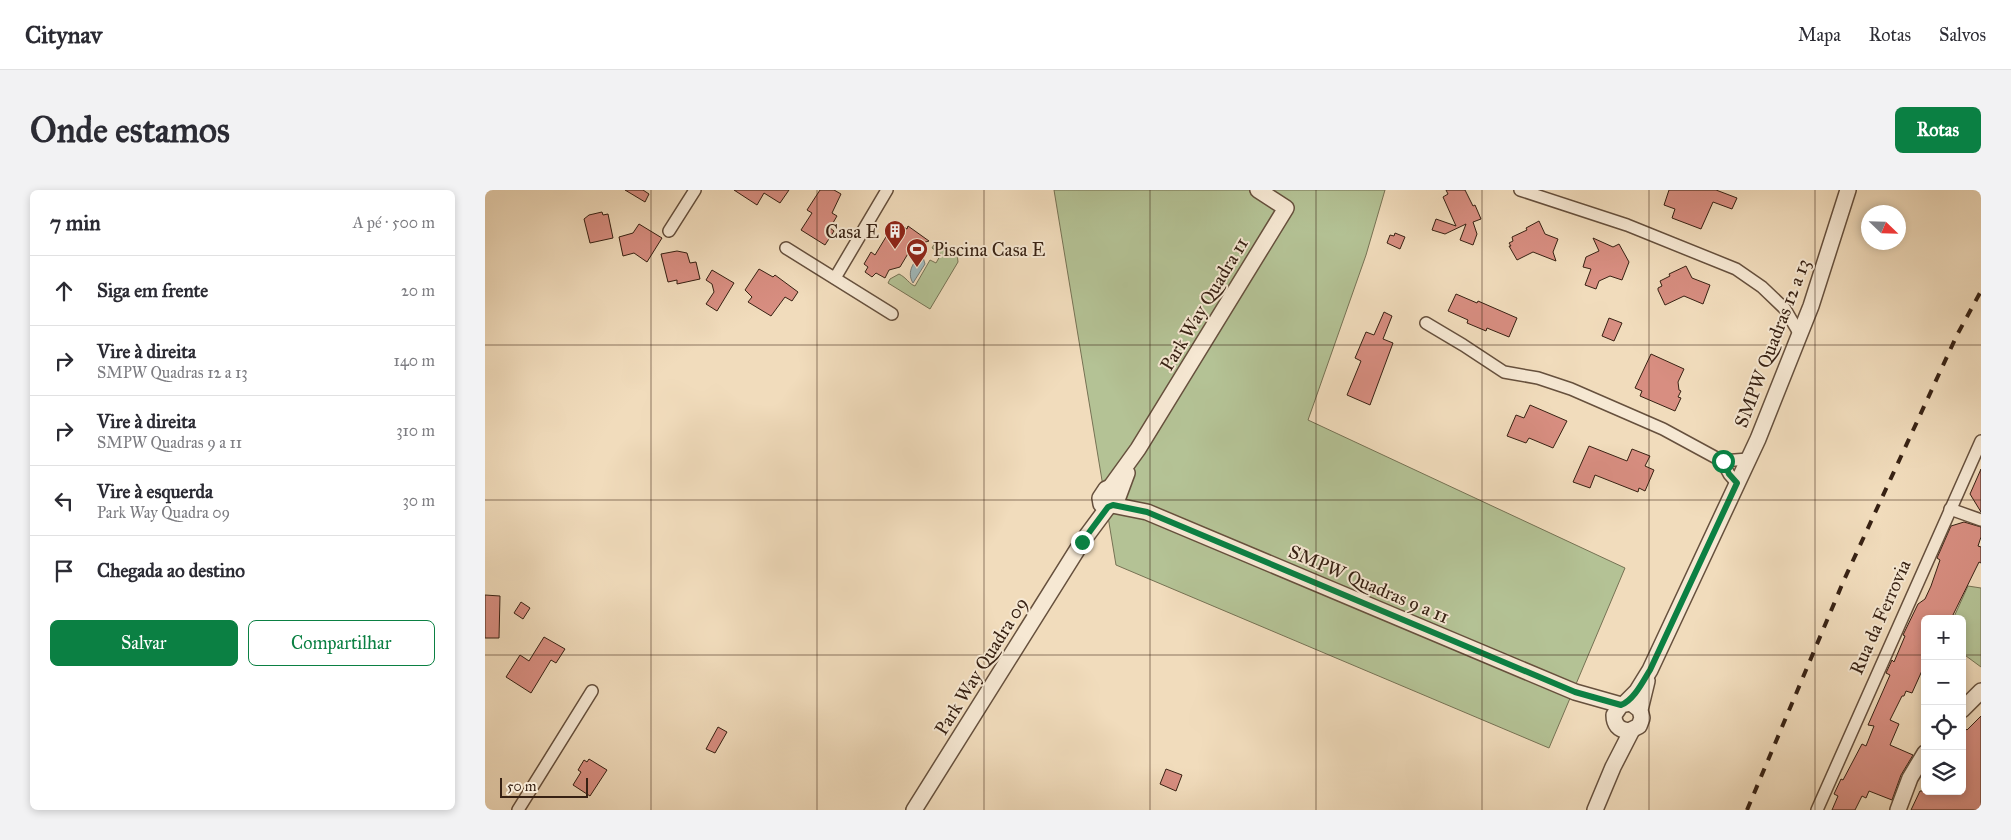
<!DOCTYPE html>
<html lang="pt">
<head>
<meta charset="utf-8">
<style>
  body { margin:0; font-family:"IM FELL Great Primer",serif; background:#f2f2f3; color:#2b2b33 }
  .controls { position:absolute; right:15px; bottom:15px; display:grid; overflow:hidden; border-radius:8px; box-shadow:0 2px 8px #0003 }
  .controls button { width:45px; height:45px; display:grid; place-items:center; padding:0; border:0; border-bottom:1px solid #e1e1e2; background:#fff; color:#2b2b33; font:25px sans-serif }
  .compass { position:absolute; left:1376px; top:15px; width:45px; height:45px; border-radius:50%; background:#fff; box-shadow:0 2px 8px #0003; rotate:113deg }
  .scale { position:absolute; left:15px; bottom:12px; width:88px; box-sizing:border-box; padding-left:5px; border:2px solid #372113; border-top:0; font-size:14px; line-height:18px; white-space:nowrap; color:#372113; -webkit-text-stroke:4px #f6e8d3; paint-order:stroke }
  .stop { position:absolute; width:15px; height:15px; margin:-11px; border:4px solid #0b8043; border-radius:50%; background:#fff }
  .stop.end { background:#0b8043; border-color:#fff; box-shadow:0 1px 5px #0008 }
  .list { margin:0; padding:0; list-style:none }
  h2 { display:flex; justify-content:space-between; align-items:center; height:65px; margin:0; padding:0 20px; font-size:21px }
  h2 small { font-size:16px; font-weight:400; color:#7c7c81 }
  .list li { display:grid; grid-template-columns:32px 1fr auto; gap:15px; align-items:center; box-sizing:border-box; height:70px; padding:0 20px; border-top:1px solid #e1e1e2 }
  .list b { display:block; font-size:19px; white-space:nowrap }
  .list p { margin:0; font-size:16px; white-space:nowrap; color:#7c7c81 }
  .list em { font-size:16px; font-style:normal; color:#7c7c81 }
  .actions { display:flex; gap:10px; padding:15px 20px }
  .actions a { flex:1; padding:11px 0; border:1px solid #0b8043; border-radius:8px; text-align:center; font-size:18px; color:#0b8043 }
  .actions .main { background:#0b8043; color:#fff }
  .icon { flex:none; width:28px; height:28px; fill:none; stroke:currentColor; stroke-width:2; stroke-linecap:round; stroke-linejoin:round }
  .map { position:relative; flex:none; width:1496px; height:620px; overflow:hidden; border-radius:8px }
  header { display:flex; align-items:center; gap:30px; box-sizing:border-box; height:70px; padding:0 25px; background:#fff; border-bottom:1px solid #e1e1e2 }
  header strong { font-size:24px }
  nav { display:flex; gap:28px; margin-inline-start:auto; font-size:18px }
  .intro { display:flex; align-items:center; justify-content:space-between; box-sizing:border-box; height:120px; padding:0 30px }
  h1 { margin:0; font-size:35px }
  .button { padding:12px 22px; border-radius:8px; background:#0b8043; color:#fff; font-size:18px; font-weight:700 }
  main { display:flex; gap:30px; padding:0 30px }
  aside { flex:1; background:#fff; border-radius:8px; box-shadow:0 2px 8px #0003 }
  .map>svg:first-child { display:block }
</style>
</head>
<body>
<header>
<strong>Citynav</strong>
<nav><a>Mapa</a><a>Rotas</a><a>Salvos</a></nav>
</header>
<div class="intro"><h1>Onde estamos</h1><a class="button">Rotas</a></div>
<main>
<aside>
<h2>7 min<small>A pé · 500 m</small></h2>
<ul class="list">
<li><svg class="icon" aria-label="ahead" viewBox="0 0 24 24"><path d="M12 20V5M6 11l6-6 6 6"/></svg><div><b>Siga em frente</b></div><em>20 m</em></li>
<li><svg class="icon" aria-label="right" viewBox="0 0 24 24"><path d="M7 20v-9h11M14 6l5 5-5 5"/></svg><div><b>Vire à direita</b><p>SMPW Quadras 12 a 13</p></div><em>140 m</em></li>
<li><svg class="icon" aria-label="right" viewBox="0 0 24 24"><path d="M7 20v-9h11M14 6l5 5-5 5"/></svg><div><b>Vire à direita</b><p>SMPW Quadras 9 a 11</p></div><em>310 m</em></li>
<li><svg class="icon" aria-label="left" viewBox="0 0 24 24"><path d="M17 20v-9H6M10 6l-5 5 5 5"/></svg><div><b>Vire à esquerda</b><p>Park Way Quadra 09</p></div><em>30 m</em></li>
<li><svg class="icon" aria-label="arrive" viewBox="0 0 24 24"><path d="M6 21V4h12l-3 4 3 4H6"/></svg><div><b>Chegada ao destino</b></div></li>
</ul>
<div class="actions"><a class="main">Salvar</a><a>Compartilhar</a></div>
</aside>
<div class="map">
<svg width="1496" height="620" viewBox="0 0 1496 620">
  <rect width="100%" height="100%" fill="#f1dcbc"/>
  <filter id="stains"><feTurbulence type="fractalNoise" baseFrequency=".004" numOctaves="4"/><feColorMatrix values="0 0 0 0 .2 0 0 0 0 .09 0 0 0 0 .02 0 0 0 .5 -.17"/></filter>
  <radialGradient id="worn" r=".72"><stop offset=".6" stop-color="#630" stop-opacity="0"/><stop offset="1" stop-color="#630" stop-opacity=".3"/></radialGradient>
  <!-- green -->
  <g fill="#b4c295" stroke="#767254">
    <path d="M569,0H900L881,65L823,230L1140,378L1064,558L631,375Z"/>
    <path d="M451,51L472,63L473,72L445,119L403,93L405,89L414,84C422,88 424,94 430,96L445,70L451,73L456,64L447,58Z"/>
    <path d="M1483,396L1496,398V477L1477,463V429H1468Z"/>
  </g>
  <!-- water -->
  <path fill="#a0b9bb" stroke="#767c78" d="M437,64L440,74L428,93C421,82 429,71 437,64Z"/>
  <!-- building -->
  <g fill="#d88e81" stroke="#372113">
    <path d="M140,0H158L164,4L160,12Z"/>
    <path d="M249,0H304L295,13L279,3L272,15Z"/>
    <path d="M335,0H349L356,4L347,23L352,26L345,38L349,41L340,55L316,40L327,23L322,20Z"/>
    <path d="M961,0H980L988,16L990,15L996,29L988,32L992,44L988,55L975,50L981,34L960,44L947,40L951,29L971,36L958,7L963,4Z"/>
    <path d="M1184,0H1231L1252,8L1247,19L1228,12L1216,39L1187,28L1190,19L1179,15Z"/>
    <path d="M117,22L118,25L123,24L128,48L105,53L99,29L104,25Z"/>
    <path d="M1054,31L1060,44L1073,49L1068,62L1071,71L1048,62L1032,70L1024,56H1026L1024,53L1028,51L1027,47L1042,40L1041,38Z"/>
    <path d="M410,32L422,39L423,36L444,51L437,53L438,55L427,57L415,77L404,80L400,88L391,83L387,87L380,82L383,77L379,74L386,62L390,65Z"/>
    <path d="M154,34L177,48L162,72L149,63L138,66L134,47L148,43Z"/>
    <path d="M910,43L920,47L915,59L902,53L905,45L909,46Z"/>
    <path d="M1108,48L1128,57L1134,54L1144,72L1137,90L1125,86L1114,91L1111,99L1100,95L1106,79L1098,77L1101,67L1114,61Z"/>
    <path d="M192,61L202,63L205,73L211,72L215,89L192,94V90L183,92L176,64Z"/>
    <path d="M1201,76L1207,88L1225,95L1218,114L1199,106L1180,115L1173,100V98L1177,96L1175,91L1185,86L1184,84Z"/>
    <path d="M274,79L288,87L290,85L313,102L307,111L300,107L286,126L263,112L267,107L260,100Z"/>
    <path d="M227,80L249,93L232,121L221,114L229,102L227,94L221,90Z"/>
    <path d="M971,104L992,113L993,111L1032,128L1024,147L1002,138L1001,141L982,133L983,130L963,121Z"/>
    <path d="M899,122L907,126L898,149L908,153L885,215L862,205L876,171L870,168L881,142L889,145Z"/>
    <path d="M1124,128L1137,133L1129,151L1117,146Z"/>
    <path d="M1166,164L1199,179L1193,192L1194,200L1196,201L1193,207L1196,208L1190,221L1155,206L1157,201L1150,198Z"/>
    <path d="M1045,215L1082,231L1068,258L1044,248L1041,253L1022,246L1031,225L1039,228Z"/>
    <path d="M1104,256L1142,271L1147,259L1165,266L1160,276L1169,280L1160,301L1154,298L1153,302L1110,285L1105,298L1088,292Z"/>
    <path d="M1496,279V322L1485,304Z"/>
    <path d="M1479,332L1496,337V347L1493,356L1496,357V373L1494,372L1466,429H1440V474L1427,503L1421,501L1419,506H1417L1405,530L1414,534L1405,555L1428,565L1416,585L1407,610L1384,601L1381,608L1377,606L1370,620H1347L1353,606L1349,604L1356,589L1358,590L1377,554L1381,556L1389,536L1383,535L1405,485L1401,483L1407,470L1409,472L1420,446L1418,445L1433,414L1440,409L1446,396L1455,370L1452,368L1466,336Z"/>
    <path d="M0,405L15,406L14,448H0Z"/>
    <path d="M36,412L45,418L38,429L29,423Z"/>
    <path d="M59,447L80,459L71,473L66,470L46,503L21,487L35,465L44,471Z"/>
    <path d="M1496,526V620H1426L1435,601H1477V536L1482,540Z"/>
    <path d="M233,537L242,542L230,563L221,559Z"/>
    <path d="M104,569L122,580L105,606L88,595L96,582L93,580L99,570L102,572Z"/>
    <path d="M681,579L697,585L691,601L675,594Z"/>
  </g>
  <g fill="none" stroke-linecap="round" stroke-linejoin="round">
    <!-- minor casing -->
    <g stroke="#66503d" stroke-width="14">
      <g id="minor">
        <path d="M1035,0L1142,35L1251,79L1277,97L1300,119L1314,143"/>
        <path d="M184,41L210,0"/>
        <path d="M301,58L407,124"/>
        <path d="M350,88L402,0"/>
        <path d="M941,133L978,155L1019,182L1053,188L1086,199L1178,239L1237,271L1244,284L1252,293"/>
        <path d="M1237,271L1263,269"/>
        <path d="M1465,319L1496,330"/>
        <path d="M33,620L107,501"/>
        <path d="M1332,620L1496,251"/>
      </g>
    </g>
    <!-- tertiary casing -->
    <g stroke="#66503d" stroke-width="18">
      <g id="tertiary">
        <path d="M627,295L653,259L801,18L773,0"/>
        <path d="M634,298L630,295L621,299L615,308L616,314L623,317L632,310L642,283"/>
        <path d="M627,315L662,322L1090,502L1136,515"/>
        <path d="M1140,513L1152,501L1165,480L1273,249L1326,116L1363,0"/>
        <path d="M1155,520L1146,513L1136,515L1129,525C1129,534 1133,540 1144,541L1154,536L1157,528L1155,520L1162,491"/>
        <path d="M1477,520L1496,501"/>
        <path d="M429,620L597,352L623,317"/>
        <path d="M1110,620L1128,577L1147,540"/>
        <path d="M1413,620L1425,588L1440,563"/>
      </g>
    </g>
    <!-- minor -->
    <use href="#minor" stroke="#f6e8d3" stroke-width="11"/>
    <!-- tertiary -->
    <use href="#tertiary" stroke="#f6e8d3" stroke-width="15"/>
    <!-- rail -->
    <path stroke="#372113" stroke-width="4" stroke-dasharray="9 9" stroke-linecap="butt" d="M1262,620L1359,390L1472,145L1496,101"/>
  </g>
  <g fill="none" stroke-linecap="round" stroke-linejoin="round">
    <!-- route -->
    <path stroke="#0b8043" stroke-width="6" d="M597,352L623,317L628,315L662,322L1090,502L1136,515C1149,510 1158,491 1165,480L1252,293L1244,284L1238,271"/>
  </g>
  <!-- grid -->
  <path fill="none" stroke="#372113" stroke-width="1" stroke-opacity="0.55" d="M166,0V620M332,0V620M499,0V620M665,0V620M831,0V620M997,0V620M1164,0V620M1330,0V620M0,155H1496M0,310H1496M0,465H1440M1477,465H1496"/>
  <!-- icons -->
  <defs>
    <g id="building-pin" transform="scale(1.125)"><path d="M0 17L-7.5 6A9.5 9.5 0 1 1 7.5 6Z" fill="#8f2418" stroke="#f6e8d3"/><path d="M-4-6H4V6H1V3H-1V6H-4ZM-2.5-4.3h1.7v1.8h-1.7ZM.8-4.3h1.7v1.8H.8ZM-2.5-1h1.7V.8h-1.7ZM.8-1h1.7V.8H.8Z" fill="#fff"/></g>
    <g id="stadium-pin" transform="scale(1.125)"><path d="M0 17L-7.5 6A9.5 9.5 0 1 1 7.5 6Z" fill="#8f2418" stroke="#f6e8d3"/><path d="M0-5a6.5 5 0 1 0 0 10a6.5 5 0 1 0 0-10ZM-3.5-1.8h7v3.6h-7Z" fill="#fff"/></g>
  </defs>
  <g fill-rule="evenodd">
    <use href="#building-pin" x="410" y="41"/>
    <use href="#stadium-pin" x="432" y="59"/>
  </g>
  <g text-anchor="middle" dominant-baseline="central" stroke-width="4" stroke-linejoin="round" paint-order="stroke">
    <!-- poi labels -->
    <g font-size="19" fill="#372113" stroke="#f6e8d3" text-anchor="end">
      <text x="394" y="41">Casa E</text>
      <text x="448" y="59" text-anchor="start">Piscina Casa E</text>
    </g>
    <!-- street labels -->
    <g font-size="19" fill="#372113" stroke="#f6e8d3">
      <text transform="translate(719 114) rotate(-59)">Park Way Quadra 11</text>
      <text transform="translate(1287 153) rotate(-69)">SMPW Quadras 12 a 13</text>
      <text transform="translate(884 394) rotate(23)">SMPW Quadras 9 a 11</text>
      <text transform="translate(1395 427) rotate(-66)">Rua da Ferrovia</text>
      <text transform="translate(496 476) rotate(-58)">Park Way Quadra 09</text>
    </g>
  </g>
  <rect width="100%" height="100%" filter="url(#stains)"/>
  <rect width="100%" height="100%" fill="url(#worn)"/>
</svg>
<div class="controls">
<button>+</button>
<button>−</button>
<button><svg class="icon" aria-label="locate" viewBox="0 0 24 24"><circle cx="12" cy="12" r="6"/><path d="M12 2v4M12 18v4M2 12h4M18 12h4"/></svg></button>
<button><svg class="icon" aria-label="layers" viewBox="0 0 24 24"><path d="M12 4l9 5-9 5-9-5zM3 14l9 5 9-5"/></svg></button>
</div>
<svg class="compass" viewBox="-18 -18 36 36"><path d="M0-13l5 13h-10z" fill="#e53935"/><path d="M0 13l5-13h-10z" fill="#7c7c81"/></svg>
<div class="scale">50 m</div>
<div class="stop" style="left:1238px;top:271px"></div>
<div class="stop end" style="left:597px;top:352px"></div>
</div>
</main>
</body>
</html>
